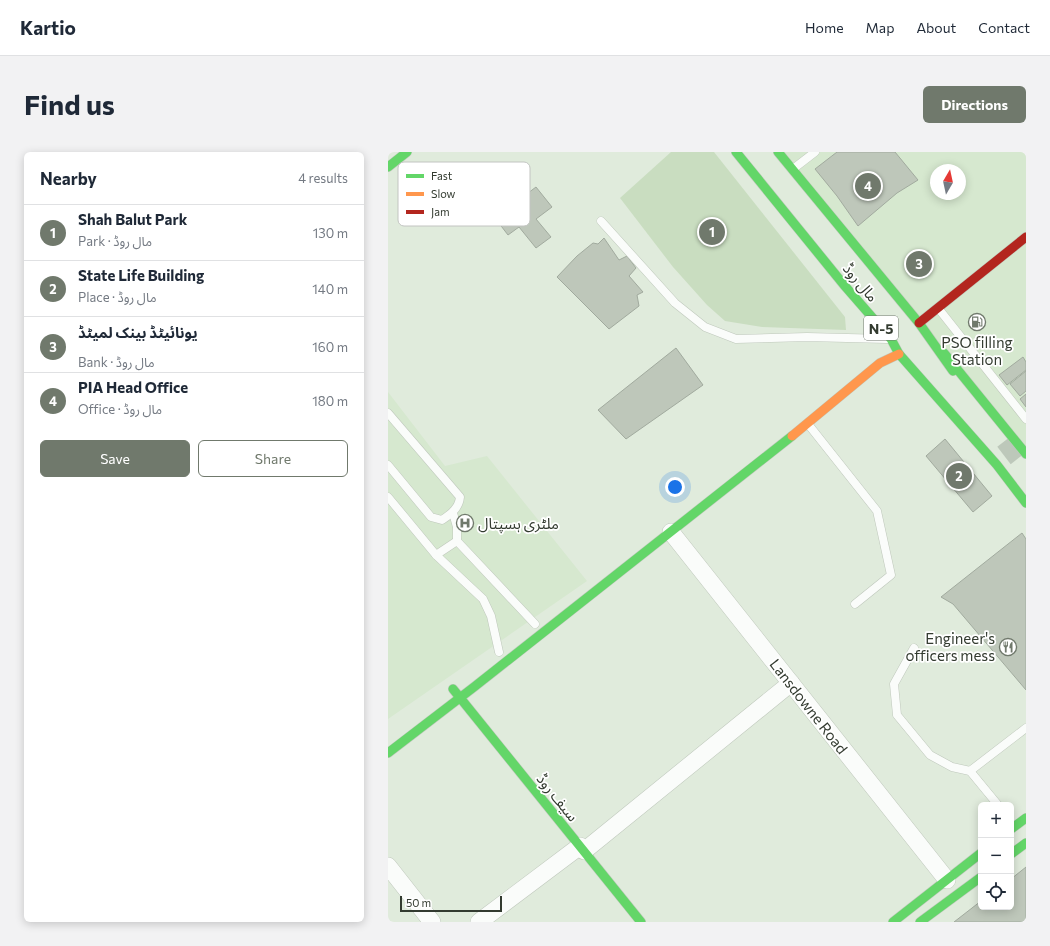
<!DOCTYPE html>
<html lang="en">
<head>
<meta charset="utf-8">
<style>
  body { margin:0; font-family:Commissioner,"Noto Sans Arabic",sans-serif; background:#f2f2f3; color:#1f2937 }
  .controls { position:absolute; right:12px; bottom:12px; display:grid; overflow:hidden; border-radius:6px; box-shadow:0 2px 10px #0003 }
  .controls button { width:36px; height:36px; display:grid; place-items:center; padding:0; border:0; border-bottom:1px solid #e0e1e3; background:#fff; color:#1f2937; font:20px sans-serif }
  .compass { position:absolute; left:542px; top:12px; width:36px; height:36px; border-radius:50%; background:#fff; box-shadow:0 2px 10px #0003; rotate:9deg }
  .scale { position:absolute; left:12px; bottom:10px; width:102px; box-sizing:border-box; padding-left:4px; border:2px solid #333b30; border-top:0; font-size:11px; line-height:14px; white-space:nowrap; color:#333b30; -webkit-text-stroke:3px #fff; paint-order:stroke }
  .you { position:absolute; left:287px; top:335px; width:14px; height:14px; margin:-10px; border:3px solid #fff; border-radius:50%; background:#1a73e8; box-shadow:0 0 0 6px #1a73e833 }
  .badge { display:grid; place-items:center; width:26px; height:26px; border-radius:50%; background:#70796c; color:#fff; font-size:13px; font-weight:700 }
  .pin { position:absolute; translate:-50% -50%; border:2px solid #fff; box-shadow:0 1px 4px #0006 }
  .list { margin:0; padding:0; list-style:none }
  h2 { display:flex; justify-content:space-between; align-items:center; height:52px; margin:0; padding:0 16px; font-size:17px }
  h2 small { font-size:13px; font-weight:400; color:#747a83 }
  .list li { display:grid; grid-template-columns:26px 1fr auto; gap:12px; align-items:center; box-sizing:border-box; height:56px; padding:0 16px; border-top:1px solid #e0e1e3 }
  .list b { display:block; font-size:15px; white-space:nowrap }
  .list p { margin:0; font-size:13px; white-space:nowrap; color:#747a83 }
  .list em { font-size:13px; font-style:normal; color:#747a83 }
  .actions { display:flex; gap:8px; padding:12px 16px }
  .actions a { flex:1; padding:9px 0; border:1px solid #70796c; border-radius:6px; text-align:center; font-size:14px; color:#70796c }
  .actions .main { background:#70796c; color:#fff }
  .icon { flex:none; width:22px; height:22px; fill:none; stroke:currentColor; stroke-width:2; stroke-linecap:round; stroke-linejoin:round }
  .map { position:relative; flex:none; width:638px; height:770px; overflow:hidden; border-radius:6px }
  header { display:flex; align-items:center; gap:24px; box-sizing:border-box; height:56px; padding:0 20px; background:#fff; border-bottom:1px solid #e0e1e3 }
  header strong { font-size:19px }
  nav { display:flex; gap:22px; margin-inline-start:auto; font-size:14px }
  .intro { display:flex; align-items:center; justify-content:space-between; box-sizing:border-box; height:96px; padding:0 24px }
  h1 { margin:0; font-size:28px }
  .button { padding:10px 18px; border-radius:6px; background:#70796c; color:#fff; font-size:14px; font-weight:700 }
  main { display:flex; gap:24px; padding:0 24px }
  aside { flex:1; background:#fff; border-radius:6px; box-shadow:0 2px 10px #0003 }
  .map>svg:first-child { display:block }
</style>
</head>
<body>
<header>
<strong>Kartio</strong>
<nav><a>Home</a><a>Map</a><a>About</a><a>Contact</a></nav>
</header>
<div class="intro"><h1>Find us</h1><a class="button">Directions</a></div>
<main>
<aside>
<h2>Nearby<small>4 results</small></h2>
<ul class="list">
<li><span class="badge">1</span><div><b>Shah Balut Park</b><p>Park · مال روڈ</p></div><em>130 m</em></li>
<li><span class="badge">2</span><div><b>State Life Building</b><p>Place · مال روڈ</p></div><em>140 m</em></li>
<li><span class="badge">3</span><div><b>یونائیٹڈ بینک لمیٹڈ</b><p>Bank · مال روڈ</p></div><em>160 m</em></li>
<li><span class="badge">4</span><div><b>PIA Head Office</b><p>Office · مال روڈ</p></div><em>180 m</em></li>
</ul>
<div class="actions"><a class="main">Save</a><a>Share</a></div>
</aside>
<div class="map">
<svg width="638" height="770" viewBox="0 0 638 770">
  <rect width="100%" height="100%" fill="#e0ebdc"/>
  <!-- built -->
  <g fill="#d6e8cf" fill-rule="evenodd">
    <path d="M390,0H638V299ZM548,18H572V42H548Z"/>
    <path d="M0,240L57,314L99,304L199,429L0,567Z"/>
  </g>
  <!-- green -->
  <path fill="#c9ddc0" d="M283,0H326L457,165L458,178L374,175L337,169L319,153L285,115L232,46Z"/>
  <!-- building -->
  <g fill="#bec7ba" stroke="#a1aa9e">
    <path d="M449,0H507L530,28L509,41L470,74L449,44L427,17Z"/>
    <path d="M148,35L164,55L148,67L163,85L148,96L131,75L120,83L107,66Z"/>
    <path d="M216,86L231,108L239,104L248,116L241,124L255,140L249,143L251,154L221,177L169,125L189,104L205,91L210,92Z"/>
    <path d="M288,196L315,233L238,287L210,258Z"/>
    <path d="M635,205L638,210V218L619,233L611,223Z"/>
    <path d="M638,219V239L632,244L622,232Z"/>
    <path d="M638,242V255L632,247Z"/>
    <path d="M557,287L604,344L585,360L538,304Z"/>
    <path d="M634,381L638,387V538L565,452L553,445Z"/>
    <path d="M638,715V770H566L593,749V755H623V727Z"/>
  </g>
  <g fill="none" stroke-linecap="round" stroke-linejoin="round">
    <!-- highway-tunnel -->
    <path stroke="#bdc8ba" stroke-width="22" stroke-dasharray="22 11" stroke-linecap="butt" d="M618,288L638,314"/>
    <!-- lane casing -->
    <g stroke="#bfc8bc" stroke-width="9">
      <g id="lane">
        <path d="M405,17L427,0"/>
        <path d="M213,69L287,151L317,175L348,187L419,185L499,187"/>
        <path d="M550,156L638,267"/>
        <path d="M0,261L72,345C71,356 63,362 54,368L43,365L0,313"/>
        <path d="M420,272L489,359L503,423L467,452"/>
        <path d="M0,345L48,403L95,447L103,464L111,500"/>
        <path d="M65,361L69,375V389L147,472"/>
        <path d="M48,403L69,389"/>
        <path d="M526,496L506,532L509,563L542,603L564,615L582,619L610,653"/>
        <path d="M582,619L638,576"/>
      </g>
    </g>
    <!-- street casing -->
    <g stroke="#bfc8bc" stroke-width="18">
      <g id="street">
        <path d="M283,380L559,728"/>
        <path d="M196,699L403,531"/>
        <path d="M0,714L44,770"/>
        <path d="M91,770L192,694"/>
      </g>
    </g>
    <!-- fast casing -->
    <g stroke="#bfc8bc" stroke-width="10">
      <g id="fast">
        <path d="M348,0L456,133L503,187L511,202L609,313L638,351"/>
        <path d="M390,0L531,171L565,219"/>
        <path d="M0,15L19,0"/>
        <path d="M556,201L638,302"/>
        <path d="M65,537L253,770"/>
        <path d="M0,601L86,535L404,284"/>
        <path d="M623,677L638,666"/>
        <path d="M623,702L638,691"/>
        <path d="M505,770L593,701"/>
        <path d="M532,770L593,725"/>
      </g>
    </g>
    <!-- slow casing -->
    <g stroke="#bfc8bc" stroke-width="10">
      <path id="slow" d="M404,284L492,211L511,202"/>
    </g>
    <!-- jam casing -->
    <g stroke="#bfc8bc" stroke-width="10">
      <path id="jam" d="M531,171L638,85"/>
    </g>
    <!-- lane -->
    <use href="#lane" stroke="#fafcfa" stroke-width="8"/>
    <!-- street -->
    <use href="#street" stroke="#fafcfa" stroke-width="17"/>
    <!-- fast -->
    <use href="#fast" stroke="#63d668" stroke-width="9"/>
    <!-- slow -->
    <use href="#slow" stroke="#ff974d" stroke-width="9"/>
    <!-- jam -->
    <use href="#jam" stroke="#b3261e" stroke-width="9"/>
  </g>
  <!-- icons -->
  <defs>
    <g id="fuel-ring" transform="scale(0.9)"><circle r="9.5" fill="#fff" stroke="#70796c" stroke-width="1.5"/><path d="M-5.5-6h7V0h2V4h1.3V-2.5L3-4.5l.8-.8L6-3V5H2.5V1h-1V6h-7ZM-4.2-4.7v3.2H.2V-4.7Z" fill="#70796c"/></g>
    <g id="hospital-ring" transform="scale(0.9)"><circle r="9.5" fill="#fff" stroke="#70796c" stroke-width="1.5"/><path d="M-5-5h3v3.5h4V-5h3V5h-3V1.5h-4V5h-3Z" fill="#70796c"/></g>
    <g id="restaurant-ring" transform="scale(0.9)"><circle r="9.5" fill="#fff" stroke="#70796c" stroke-width="1.5"/><path d="M-5-6h1v4h1v-4h1v4h1v-4h1v5L-1.5 .5V6h-2V.5L-5-1ZM5-6V6H3V1.5H1.5Q1.5-4 5-6Z" fill="#70796c"/></g>
  </defs>
  <g fill-rule="evenodd">
    <use href="#fuel-ring" x="589" y="170"/>
    <use href="#hospital-ring" x="77" y="371"/>
    <use href="#restaurant-ring" x="620" y="495"/>
  </g>
  <g text-anchor="middle" dominant-baseline="central" stroke-width="3.5" stroke-linejoin="round" paint-order="stroke">
    <!-- shield labels -->
    <rect fill="#fff" stroke="#70766e" stroke-width="1" x="476" y="164" width="34" height="24" rx="3"/>
    <g font-size="14" font-weight="bold" fill="#333b30">
      <text x="493" y="176">N-5</text>
    </g>
    <!-- street labels -->
    <g font-size="15" fill="#333b30" stroke="#fff">
      <text transform="translate(473 130) rotate(50)">مال روڈ</text>
      <text transform="translate(421 554) rotate(52)">Lansdowne Road</text>
      <text transform="translate(170 645) rotate(51)">سیف روڈ</text>
    </g>
    <!-- poi labels -->
    <g font-size="15" fill="#333b30" stroke="#fff">
      <text x="589" y="190">PSO filling<tspan x="589" dy="17">Station</tspan></text>
      <text x="90" y="371" text-anchor="start">ملٹری ہسپتال</text>
      <text x="607" y="486" text-anchor="end">Engineer's<tspan x="607" dy="17">officers mess</tspan></text>
    </g>
  </g>
  <!-- legend -->
  <rect x="10" y="10" width="132" height="64" rx="6" fill="#fff" stroke="#c2c4c1" stroke-width="1"/>
  <rect x="18" y="22" width="18" height="4" fill="#63d668"/>
  <rect x="18" y="40" width="18" height="4" fill="#ff974d"/>
  <rect x="18" y="58" width="18" height="4" fill="#b3261e"/>
  <g font-size="11" fill="#333b30">
    <text x="43" y="28">Fast</text>
    <text x="43" y="46">Slow</text>
    <text x="43" y="64">Jam</text>
  </g>
</svg>
<div class="controls">
<button>+</button>
<button>−</button>
<button><svg class="icon" aria-label="locate" viewBox="0 0 24 24"><circle cx="12" cy="12" r="6"/><path d="M12 2v4M12 18v4M2 12h4M18 12h4"/></svg></button>
</div>
<svg class="compass" viewBox="-18 -18 36 36"><path d="M0-13l5 13h-10z" fill="#e53935"/><path d="M0 13l5-13h-10z" fill="#747a83"/></svg>
<div class="scale">50 m</div>
<div class="you"></div>
<div class="pin badge" style="left:324px;top:80px">1</div>
<div class="pin badge" style="left:571px;top:324px">2</div>
<div class="pin badge" style="left:531px;top:112px">3</div>
<div class="pin badge" style="left:480px;top:34px">4</div>
</div>
</main>
</body>
</html>
